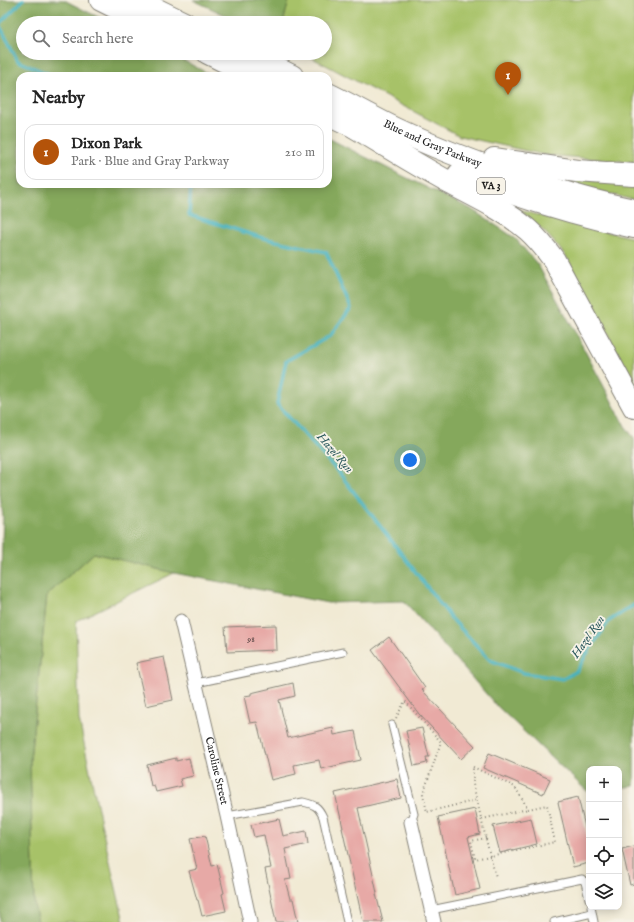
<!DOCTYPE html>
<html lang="en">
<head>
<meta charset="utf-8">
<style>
  body { margin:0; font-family:"IM FELL English",serif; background:#f6f6f6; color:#222 }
  .controls { position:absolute; right:12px; bottom:12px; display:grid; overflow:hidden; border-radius:8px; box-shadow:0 2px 10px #0003 }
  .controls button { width:36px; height:36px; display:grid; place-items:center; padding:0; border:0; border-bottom:1px solid #e0e0e0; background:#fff; color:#222; font:20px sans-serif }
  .you { position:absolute; left:410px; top:460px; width:14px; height:14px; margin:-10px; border:3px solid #fff; border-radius:50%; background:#1a73e8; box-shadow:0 0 0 6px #1a73e833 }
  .badge { display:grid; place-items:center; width:26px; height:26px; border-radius:50%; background:#b45309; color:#fff; font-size:13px; font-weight:700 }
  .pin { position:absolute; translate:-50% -33px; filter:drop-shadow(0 1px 2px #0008) }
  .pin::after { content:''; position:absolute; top:21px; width:14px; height:12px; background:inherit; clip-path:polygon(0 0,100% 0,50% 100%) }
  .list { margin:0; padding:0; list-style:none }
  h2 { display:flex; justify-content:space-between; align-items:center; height:52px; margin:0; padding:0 16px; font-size:17px }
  h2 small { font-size:13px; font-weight:400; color:#767676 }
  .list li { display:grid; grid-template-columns:26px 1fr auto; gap:12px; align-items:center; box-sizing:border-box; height:56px; margin:0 8px 8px; padding:0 8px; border:1px solid #e0e0e0; border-radius:12px }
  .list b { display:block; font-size:15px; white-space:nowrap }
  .list p { margin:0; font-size:13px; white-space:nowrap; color:#767676 }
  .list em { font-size:13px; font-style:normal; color:#767676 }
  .icon { flex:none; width:22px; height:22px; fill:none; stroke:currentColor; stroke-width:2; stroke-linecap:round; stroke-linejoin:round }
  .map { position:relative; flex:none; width:634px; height:922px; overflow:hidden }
  .search { position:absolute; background:#fff; box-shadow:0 2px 10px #0003; left:16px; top:16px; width:316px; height:44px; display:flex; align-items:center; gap:10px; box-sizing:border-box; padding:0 14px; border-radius:22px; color:#767676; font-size:15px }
  .panel { position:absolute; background:#fff; box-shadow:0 2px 10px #0003; left:16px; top:72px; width:316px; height:116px; border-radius:12px }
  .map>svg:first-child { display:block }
</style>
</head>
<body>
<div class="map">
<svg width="634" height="922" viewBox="0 0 634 922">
  <rect width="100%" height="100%" fill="#f7f3e8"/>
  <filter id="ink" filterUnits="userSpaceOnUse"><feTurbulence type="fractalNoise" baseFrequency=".025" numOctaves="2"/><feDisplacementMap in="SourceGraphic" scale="8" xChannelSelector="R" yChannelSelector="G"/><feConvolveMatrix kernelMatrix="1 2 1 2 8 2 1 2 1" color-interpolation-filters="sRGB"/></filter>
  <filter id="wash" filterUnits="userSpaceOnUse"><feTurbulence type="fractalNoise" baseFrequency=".012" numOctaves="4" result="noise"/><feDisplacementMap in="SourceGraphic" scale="16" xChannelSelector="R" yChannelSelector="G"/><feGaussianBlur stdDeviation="0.9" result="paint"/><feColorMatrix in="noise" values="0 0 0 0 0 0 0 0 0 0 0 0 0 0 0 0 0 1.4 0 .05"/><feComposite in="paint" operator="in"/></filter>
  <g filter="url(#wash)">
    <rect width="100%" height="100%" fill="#f1ead4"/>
    <!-- green -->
    <g fill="#a7c268" stroke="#626f42">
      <path d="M289,0H634V162L545,155L460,136L303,53H325V23H283Z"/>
      <path d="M553,174L634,183V200L552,180Z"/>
      <path d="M519,210L552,219L634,238V389L626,373L627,370L567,258C552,238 539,225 519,210Z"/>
      <path d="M94,553L174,573L76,621L79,720L103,832L124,922H38L34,906L30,760L47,595Z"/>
    </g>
    <!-- forest -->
    <g fill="#85a85c" stroke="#50623c">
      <path d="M0,0H64L110,23H23V53H169L213,76H20V184H328V138L395,172L471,209L515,238L538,265L569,321L625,426L634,438V786L619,788V769H589V792H588L496,705L404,601L328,603L174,573L94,553L47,595L30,760L34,905L38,922H0V597L3,517L0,494Z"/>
      <path d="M193,0H289L283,23H242Z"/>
    </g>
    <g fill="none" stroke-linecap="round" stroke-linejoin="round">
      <!-- stream -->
      <g stroke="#42b1be" stroke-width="3.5">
        <path d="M0,23L23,0"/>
        <path d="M0,26L18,61L54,76"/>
        <path d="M191,184L189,215L263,238L326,252L351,308L330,336L286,361L277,404L340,474L451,618L490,660L524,673L563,679L577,671L586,655L609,621L634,605"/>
      </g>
    </g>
    <g id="blocks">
      <!-- building -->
      <g fill="#e7a9a6">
        <path d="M276,625L277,650L227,652L225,627Z"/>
        <path d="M389,637L425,688L422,690L475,746L461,759L419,714L372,650Z"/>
        <path d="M164,657L173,700L146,706L136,663Z"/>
        <path d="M293,683L295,696L279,700L288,738L333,728L334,735L355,731L361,760L321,769L319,760L294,765L296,774L271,780L257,722L250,723L244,696L251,695V693Z"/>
        <path d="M422,728L429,757H426L427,763L414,766L406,731Z"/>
        <path d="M489,753L550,779L543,794L483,768Z"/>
        <path d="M176,758V761L189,758L193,776L180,779L182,786L156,792L154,785L151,786L147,765Z"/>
        <path d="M397,779L401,798L358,808L377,893L376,894L383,922H363L342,828H343L335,793Z"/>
        <path d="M578,797L589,844V863L573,867L558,802Z"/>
        <path d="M475,809L480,834L468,837L480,889L455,895L438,817Z"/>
        <path d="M531,818L537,844L500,853L493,826Z"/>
        <path d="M279,819L283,836L306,831L308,844L285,849L291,879L285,880L290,899H293L298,922H276L265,869L271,868L264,835L254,837L251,825Z"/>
        <path d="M205,836L212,866L217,864L224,893L222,894L226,911L202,916L198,900H197L189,871L197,869L190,839Z"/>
        <path d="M634,846V884L630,885L622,849Z"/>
      </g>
    </g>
  </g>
  <g filter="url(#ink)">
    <use href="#blocks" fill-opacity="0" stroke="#868378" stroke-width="1"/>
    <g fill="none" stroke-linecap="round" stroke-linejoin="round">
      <!-- service casing -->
      <g stroke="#868378" stroke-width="9">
        <g id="service">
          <path d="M196,683L343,652"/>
          <path d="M392,725L414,814L411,822"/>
          <path d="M227,816L303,802C315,805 318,806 323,817L347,922"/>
          <path d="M591,907L594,922"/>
          <path d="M431,910L582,879L585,882L589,899"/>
          <path d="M554,922L592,913"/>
        </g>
      </g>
      <!-- minor casing -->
      <g stroke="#868378" stroke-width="15">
        <g id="minor">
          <path id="s1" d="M181,621L227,816L250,922"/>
          <path d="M411,822L434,922"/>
        </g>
      </g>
      <!-- trunk casing -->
      <g stroke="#868378" stroke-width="24">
        <g id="trunk">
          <path d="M101,0L147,23"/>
          <path d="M137,0L184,23"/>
          <path d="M208,53L254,76"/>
          <path d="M245,53L292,76"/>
          <path id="s2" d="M328,94C351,105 373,118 396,129C438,149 481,165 526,180C561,192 597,203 634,210"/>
          <path d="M328,114L368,133"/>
          <path d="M355,127C386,146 417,165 450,183C476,197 505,210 528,230C538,239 546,249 554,260L634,407"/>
          <path d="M494,159L577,171L634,175"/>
          <path d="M459,174C516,196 574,214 634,227"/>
        </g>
      </g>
      <!-- path -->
      <g stroke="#868378" stroke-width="2" stroke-dasharray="1 3" stroke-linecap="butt">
        <path d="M396,718L405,701L441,742L423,794L427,812L477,800"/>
        <path d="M473,767L515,787L528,809L547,805L555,842L490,856L473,784Z"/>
        <path d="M482,819L528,809"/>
        <path d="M486,838L471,841L475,859L490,856L496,877"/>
      </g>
      <!-- service -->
      <use href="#service" stroke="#fff" stroke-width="7"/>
      <!-- minor -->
      <use href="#minor" stroke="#fff" stroke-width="13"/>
      <!-- trunk -->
      <use href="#trunk" stroke="#fff" stroke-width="22"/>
    </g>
  </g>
  <g text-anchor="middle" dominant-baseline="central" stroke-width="3.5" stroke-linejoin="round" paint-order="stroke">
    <!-- number labels -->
    <g font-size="9" fill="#4f3f3e">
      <text x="251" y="639">98</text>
    </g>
    <!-- shield labels -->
    <rect fill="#f7f3e8" stroke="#5e5c59" stroke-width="1" x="477" y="178" width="28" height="16" rx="3"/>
    <g font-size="10" font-weight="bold" fill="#1c1c1c">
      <text x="491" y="186">VA 3</text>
    </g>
    <!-- street labels -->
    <g font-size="11" fill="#1c1c1c" stroke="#f7f3e8">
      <text stroke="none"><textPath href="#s2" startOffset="116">Blue and Gray Parkway</textPath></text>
      <text stroke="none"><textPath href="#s1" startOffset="154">Caroline Street</textPath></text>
    </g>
    <!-- water labels -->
    <g font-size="12" font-style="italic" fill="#2b585d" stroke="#f7f3e8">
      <text transform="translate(335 453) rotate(49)">Hazel Run</text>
      <text transform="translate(588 637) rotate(-55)">Hazel Run</text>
    </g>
  </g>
</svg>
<div class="controls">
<button>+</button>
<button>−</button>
<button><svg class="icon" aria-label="locate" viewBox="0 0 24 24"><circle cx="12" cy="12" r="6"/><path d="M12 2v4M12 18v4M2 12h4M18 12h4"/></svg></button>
<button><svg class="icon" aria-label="layers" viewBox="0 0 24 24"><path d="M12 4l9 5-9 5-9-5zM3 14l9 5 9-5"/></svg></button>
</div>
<div class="you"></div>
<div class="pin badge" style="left:508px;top:95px">1</div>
<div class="search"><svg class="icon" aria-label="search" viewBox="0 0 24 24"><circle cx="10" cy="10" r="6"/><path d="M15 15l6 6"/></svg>Search here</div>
<section class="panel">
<h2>Nearby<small></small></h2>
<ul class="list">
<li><span class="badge">1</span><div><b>Dixon Park</b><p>Park · Blue and Gray Parkway</p></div><em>210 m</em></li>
</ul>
</section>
</div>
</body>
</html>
